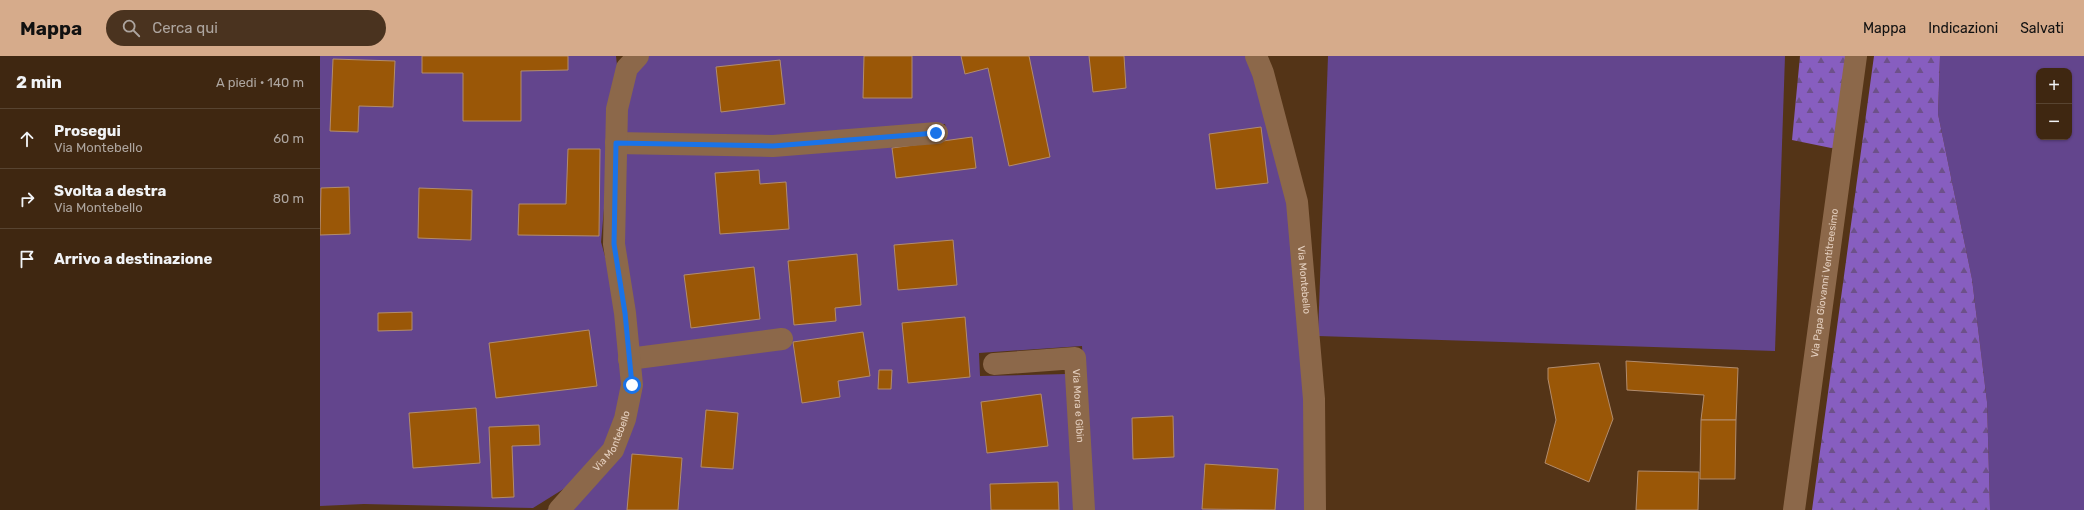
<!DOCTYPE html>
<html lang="it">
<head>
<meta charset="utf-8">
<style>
  body { margin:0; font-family:Rubik,sans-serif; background:#4a331f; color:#f1f3f6 }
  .controls { position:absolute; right:12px; top:12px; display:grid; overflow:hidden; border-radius:8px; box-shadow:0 1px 3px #0004 }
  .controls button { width:36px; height:36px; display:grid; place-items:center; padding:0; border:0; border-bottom:1px solid #584431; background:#3f2711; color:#f1f3f6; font:20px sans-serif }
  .stop { position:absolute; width:12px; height:12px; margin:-9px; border:3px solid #1a73e8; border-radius:50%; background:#fff }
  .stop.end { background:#1a73e8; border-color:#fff; box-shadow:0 1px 4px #0008 }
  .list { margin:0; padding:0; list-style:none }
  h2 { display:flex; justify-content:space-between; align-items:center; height:52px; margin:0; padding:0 16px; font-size:17px }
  h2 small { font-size:13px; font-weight:400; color:#ada59f }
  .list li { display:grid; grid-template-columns:26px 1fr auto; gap:12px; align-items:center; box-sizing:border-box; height:60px; padding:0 16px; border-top:1px solid #584431 }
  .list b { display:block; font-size:15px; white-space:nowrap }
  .list p { margin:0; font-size:13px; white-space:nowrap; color:#ada59f }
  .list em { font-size:13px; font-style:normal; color:#ada59f }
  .icon { flex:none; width:22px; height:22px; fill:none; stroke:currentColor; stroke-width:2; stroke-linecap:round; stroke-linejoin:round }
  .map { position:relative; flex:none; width:1764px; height:454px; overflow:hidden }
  header { display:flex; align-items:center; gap:24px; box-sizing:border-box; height:56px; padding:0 20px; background:#d6ab8b; color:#111 }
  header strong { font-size:19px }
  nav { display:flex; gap:22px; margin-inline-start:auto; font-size:14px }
  .search { width:280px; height:36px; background:#4a331f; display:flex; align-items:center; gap:10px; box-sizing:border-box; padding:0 14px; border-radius:22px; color:#ada59f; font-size:15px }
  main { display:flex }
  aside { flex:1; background:#3f2711 }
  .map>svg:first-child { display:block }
</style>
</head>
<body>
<header>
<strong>Mappa</strong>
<div class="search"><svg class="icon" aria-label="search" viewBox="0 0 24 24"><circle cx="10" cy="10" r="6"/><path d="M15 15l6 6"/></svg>Cerca qui</div>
<nav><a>Mappa</a><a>Indicazioni</a><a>Salvati</a></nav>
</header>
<main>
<aside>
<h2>2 min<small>A piedi · 140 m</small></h2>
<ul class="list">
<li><svg class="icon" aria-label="ahead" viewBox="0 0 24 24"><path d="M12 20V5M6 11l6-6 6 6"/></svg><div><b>Prosegui</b><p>Via Montebello</p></div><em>60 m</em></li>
<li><svg class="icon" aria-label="right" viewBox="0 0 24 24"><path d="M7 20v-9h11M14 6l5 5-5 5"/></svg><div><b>Svolta a destra</b><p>Via Montebello</p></div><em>80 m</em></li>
<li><svg class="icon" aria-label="arrive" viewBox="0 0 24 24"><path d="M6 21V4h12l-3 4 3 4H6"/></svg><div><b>Arrivo a destinazione</b></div></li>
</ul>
</aside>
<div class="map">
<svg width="1764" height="454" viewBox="0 0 1764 454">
  <defs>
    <pattern id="forest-firs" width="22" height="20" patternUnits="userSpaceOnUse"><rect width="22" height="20" fill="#875ec0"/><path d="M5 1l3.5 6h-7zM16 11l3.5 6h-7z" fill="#6d518a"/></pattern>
  </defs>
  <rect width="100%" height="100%" fill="#543417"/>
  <!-- grass -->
  <g fill="#63458d" fill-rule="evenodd">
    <path d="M0,0H296L298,19L290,86L281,186L301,257L302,372L258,424L213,452L44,448L0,450Z"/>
    <path d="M320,0H932L937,11L962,106L974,172L988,324L990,454H771L762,290L659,297L660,320L747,318L755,454H227C258,433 289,410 309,378C314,369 317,319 315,308L463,287L462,280L314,298L304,231L287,177L298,88L422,94L528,91L627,78L625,68L507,83L298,80L297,57L312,14Z"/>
    <path d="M1008,0H1465L1455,295L998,280Z"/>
    <path d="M1620,0H1764V454H1670L1667,346L1652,223L1618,58ZM1719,15H1749V81H1719Z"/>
  </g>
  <!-- forest -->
  <g fill="url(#forest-firs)">
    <path d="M1480,0H1532L1521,94L1472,84Z"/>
    <path d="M1554,0H1620L1618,58L1652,223L1667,346L1670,454H1492Z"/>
  </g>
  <!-- building -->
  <g fill="#9a5707" stroke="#b28c6d">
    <path d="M102,0H248V14L201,15V65H143V17H102Z"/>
    <path d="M544,0H592V42H543Z"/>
    <path d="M641,0H709L730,101L689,110L668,12L645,18Z"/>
    <path d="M769,0H804L806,32L773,36Z"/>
    <path d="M13,3L75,5L73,51L39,50L38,76L10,75Z"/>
    <path d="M460,4L465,48L401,56L396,11Z"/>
    <path d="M941,71L948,127L896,133L889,78Z"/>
    <path d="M652,81L656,112L576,122L572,92Z"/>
    <path d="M248,93H280L279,180L198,179L199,148H246Z"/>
    <path d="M439,114L440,128L466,126L469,173L400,178L395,117Z"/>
    <path d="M29,131L30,178L0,179L1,132Z"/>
    <path d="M99,132L152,134L151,184L98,182Z"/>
    <path d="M633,184L637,229L578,234L574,189Z"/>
    <path d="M537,198L541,249L515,252L516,265L474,269L468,205Z"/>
    <path d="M434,211L440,263L371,272L364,219Z"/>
    <path d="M92,256V274L58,275V257Z"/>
    <path d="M645,261L650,321L588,327L582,267Z"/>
    <path d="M269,274L277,330L176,342L169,287Z"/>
    <path d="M543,276L550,320L518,325L520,341L482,347L473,286Z"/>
    <path d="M1306,305L1418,312L1416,364H1381L1384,339L1307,334Z"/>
    <path d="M1279,307L1293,363L1269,426L1225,407L1236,364L1228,323V312Z"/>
    <path d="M559,314H572L571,333H558Z"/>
    <path d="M721,338L728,390L667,397L661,346Z"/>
    <path d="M156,352L160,407L93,412L89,357Z"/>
    <path d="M386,354L418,357L413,413L381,411Z"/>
    <path d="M853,360L854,401L813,403L812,362Z"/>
    <path d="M1381,364H1416L1415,423H1380Z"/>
    <path d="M219,369L220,389L192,390L194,441L172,442L169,371Z"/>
    <path d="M312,398L362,402L358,454H307Z"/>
    <path d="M885,408L958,413L955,454L882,453Z"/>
    <path d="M1318,415L1379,416L1378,454H1316Z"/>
    <path d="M738,426L739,454H671L670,428Z"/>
  </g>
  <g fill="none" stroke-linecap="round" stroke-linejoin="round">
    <!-- minor -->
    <g stroke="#8c684a" stroke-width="22">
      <path id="s1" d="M936,0L943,17L977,146L994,343L995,454"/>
      <path d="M296,87L453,90L617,77"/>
      <path d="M309,303L462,283"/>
      <path id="s2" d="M674,308L755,302L764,454"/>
      <path id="s3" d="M239,454L293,394L305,363L312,329L305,257L294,188L297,53L307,12L318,0"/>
    </g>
    <!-- tertiary -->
    <path stroke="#8c684a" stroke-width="22" id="s4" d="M1474,454L1536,0"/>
  </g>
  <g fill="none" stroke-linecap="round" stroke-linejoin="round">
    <!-- route -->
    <path stroke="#1a73e8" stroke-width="5" d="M312,329L305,257L294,188L296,87L453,90L616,77"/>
  </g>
  <g text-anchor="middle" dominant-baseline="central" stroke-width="4" stroke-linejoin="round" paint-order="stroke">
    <!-- street labels -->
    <g font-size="10" fill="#e5d0c0" stroke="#492a0c">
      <text stroke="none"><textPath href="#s1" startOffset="230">Via Montebello</textPath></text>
      <text stroke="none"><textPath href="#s4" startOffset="229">Via Papa Giovanni Ventitreesimo</textPath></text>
      <text stroke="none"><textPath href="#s2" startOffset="129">Via Mora e Gibin</textPath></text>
      <text stroke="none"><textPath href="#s3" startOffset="88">Via Montebello</textPath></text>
    </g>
  </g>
</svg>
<div class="controls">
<button>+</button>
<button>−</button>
</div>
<div class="stop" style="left:312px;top:329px"></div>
<div class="stop end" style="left:616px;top:77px"></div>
</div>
</main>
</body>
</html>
